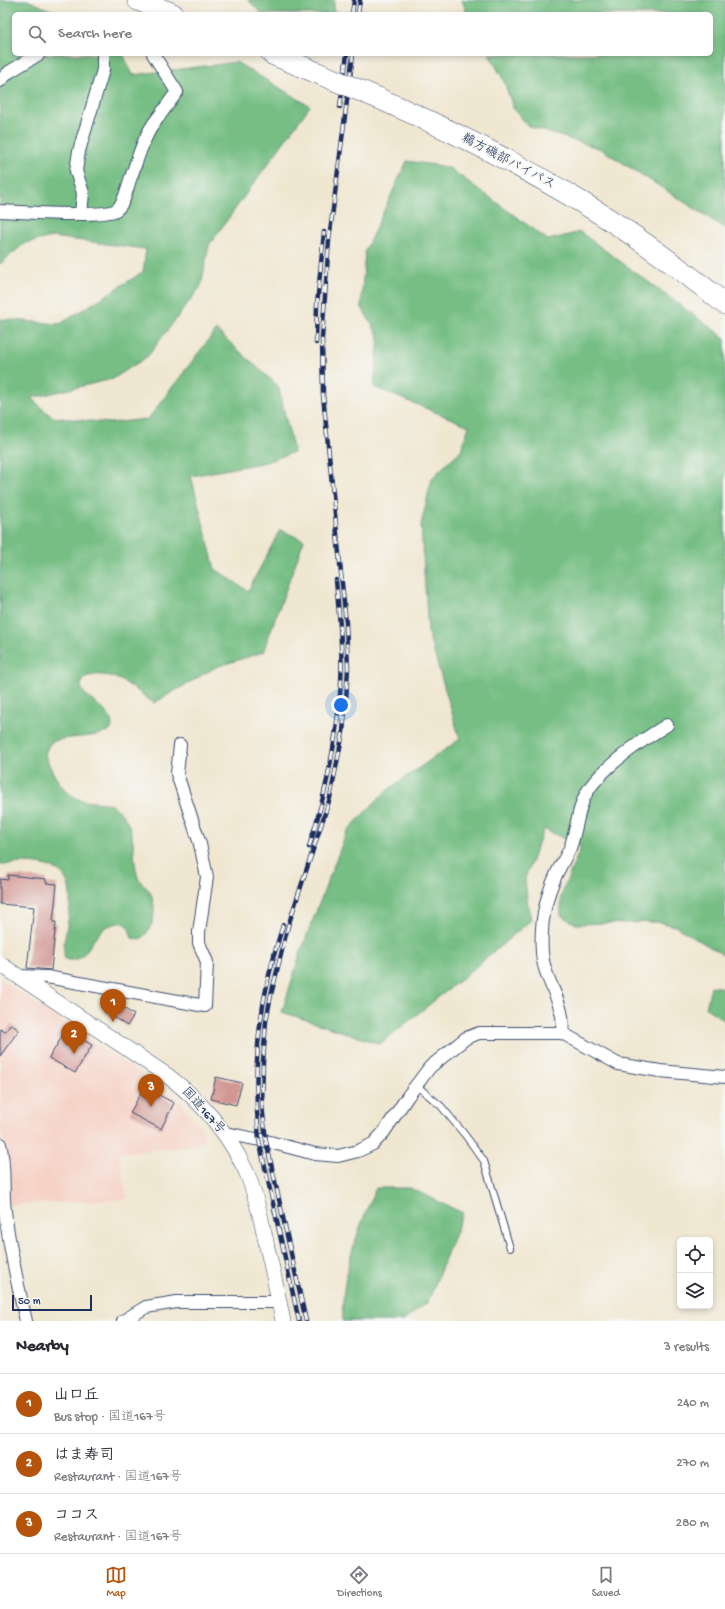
<!DOCTYPE html>
<html lang="en">
<head>
<meta charset="utf-8">
<style>
  body { margin:0; font-family:"Gochi Hand","Klee One",sans-serif; background:#f7f7f7; color:#2b2b33 }
  .controls { position:absolute; right:12px; bottom:12px; display:grid; overflow:hidden; border-radius:6px; box-shadow:0 2px 6px #0003 }
  .controls button { width:36px; height:36px; display:grid; place-items:center; padding:0; border:0; border-bottom:1px solid #e1e1e2; background:#fff; color:#2b2b33; font:20px sans-serif }
  .scale { position:absolute; left:12px; bottom:10px; width:80px; box-sizing:border-box; padding-left:4px; border:2px solid #1b2f5e; border-top:0; font-size:11px; line-height:14px; white-space:nowrap; color:#1b2f5e; -webkit-text-stroke:3px #f6f6f2; paint-order:stroke }
  .you { position:absolute; left:341px; top:705px; width:14px; height:14px; margin:-10px; border:3px solid #fff; border-radius:50%; background:#1a73e8; box-shadow:0 0 0 6px #1a73e833 }
  .badge { display:grid; place-items:center; width:26px; height:26px; border-radius:50%; background:#b45309; color:#fff; font-size:13px; font-weight:700 }
  .pin { position:absolute; translate:-50% -33px; filter:drop-shadow(0 1px 2px #0008) }
  .pin::after { content:''; position:absolute; top:21px; width:14px; height:12px; background:inherit; clip-path:polygon(0 0,100% 0,50% 100%) }
  .list { margin:0; padding:0; list-style:none }
  h2 { display:flex; justify-content:space-between; align-items:center; height:52px; margin:0; padding:0 16px; font-size:17px }
  h2 small { font-size:13px; font-weight:400; color:#7c7c81 }
  .list li { display:grid; grid-template-columns:26px 1fr auto; gap:12px; align-items:center; box-sizing:border-box; height:60px; padding:0 16px; border-top:1px solid #e1e1e2 }
  .list b { display:block; font-size:15px; white-space:nowrap }
  .list p { margin:0; font-size:13px; white-space:nowrap; color:#7c7c81 }
  .list em { font-size:13px; font-style:normal; color:#7c7c81 }
  .icon { flex:none; width:22px; height:22px; fill:none; stroke:currentColor; stroke-width:2; stroke-linecap:round; stroke-linejoin:round }
  .map { position:relative; flex:none; width:725px; height:1321px; overflow:hidden }
  .search { position:absolute; background:#fff; box-shadow:0 2px 6px #0003; left:12px; right:12px; top:12px; height:44px; display:flex; align-items:center; gap:10px; box-sizing:border-box; padding:0 14px; border-radius:6px; color:#7c7c81; font-size:15px }
  .sheet { height:232px; background:#fff }
  nav { display:flex; justify-content:space-around; align-items:center; box-sizing:border-box; height:56px; border-top:1px solid #e1e1e2; background:#fff; font-size:11px; color:#7c7c81 }
  nav a { display:grid; justify-items:center; gap:2px }
  nav .on { color:#b45309 }
  .map>svg:first-child { display:block }
</style>
</head>
<body>
<div class="map">
<svg width="725" height="1321" viewBox="0 0 725 1321">
  <rect width="100%" height="100%" fill="#f6f6f2"/>
  <filter id="ink" filterUnits="userSpaceOnUse"><feTurbulence type="fractalNoise" baseFrequency=".025" numOctaves="2"/><feDisplacementMap in="SourceGraphic" scale="8" xChannelSelector="R" yChannelSelector="G"/><feConvolveMatrix kernelMatrix="1 2 1 2 8 2 1 2 1" color-interpolation-filters="sRGB"/></filter>
  <filter id="wash" filterUnits="userSpaceOnUse"><feTurbulence type="fractalNoise" baseFrequency=".012" numOctaves="4" result="noise"/><feDisplacementMap in="SourceGraphic" scale="16" xChannelSelector="R" yChannelSelector="G"/><feGaussianBlur stdDeviation="0.9" result="paint"/><feColorMatrix in="noise" values="0 0 0 0 0 0 0 0 0 0 0 0 0 0 0 0 0 1.4 0 .05"/><feComposite in="paint" operator="in"/></filter>
  <g filter="url(#wash)">
    <rect width="100%" height="100%" fill="#f0e7d1"/>
    <!-- built -->
    <path fill="#f6d1c5" d="M0,979L179,1100L202,1129L203,1141L193,1146L119,1153L127,1199L9,1205V1161L0,1130Z"/>
    <!-- forest -->
    <g fill="#76be84" stroke="#487671">
      <path d="M0,0H27L60,14H14V54H123L133,75L236,62L310,106L209,245L201,286L148,356L113,379L31,398L52,417L110,423L148,419L216,330L278,386L294,452L266,462L191,476L215,569L248,591L280,530L304,540L263,652L216,667L154,703C132,688 114,668 85,677C83,679 81,682 81,685C81,700 118,710 111,730C94,740 61,735 51,743C48,745 47,750 45,754C51,772 64,797 85,801C100,804 109,799 121,813C137,831 132,853 137,874C138,882 148,887 151,894C157,910 154,928 141,939L132,938C130,934 130,928 126,924C122,922 118,923 114,924C90,929 89,967 65,959C62,946 66,933 68,920C75,880 66,864 24,863C16,863 8,865 0,865V319L60,324L143,272L146,249L52,237L25,243L0,264Z"/>
      <path d="M248,0H334V14H262Z"/>
      <path d="M462,0H725V228L601,149L528,126L513,108L504,81L489,54H711V14H467Z"/>
      <path d="M407,161L448,167L548,240L580,232L725,338V956L675,926L659,922L576,924L561,915V895L581,847L544,829L525,878L527,900L531,920L465,976L380,1044L282,1012L301,951L347,831L385,792L460,739L428,633L421,525L432,478L461,450L469,426L374,387L379,337L361,306L365,251Z"/>
      <path d="M711,986L725,988V1021L706,1008Z"/>
      <path d="M376,1188H410L463,1213L428,1302L403,1321H343C340,1276 358,1229 376,1188Z"/>
    </g>
    <g id="blocks">
      <!-- building -->
      <g fill="#d29693">
        <path d="M8,875L46,879V883L57,884L53,922H56L51,970L27,968L34,907L0,904V879L8,880Z"/>
        <path d="M113,1001L134,1015L127,1026L106,1012Z"/>
        <path d="M11,1024L19,1030L0,1056V1029L5,1032Z"/>
        <path d="M66,1030L92,1045L75,1073L49,1058Z"/>
        <path d="M216,1077L242,1083L236,1105L211,1099Z"/>
        <path d="M144,1087L174,1103L161,1129L130,1113Z"/>
      </g>
    </g>
  </g>
  <g filter="url(#ink)">
    <use href="#blocks" fill-opacity="0" stroke="#3b4b6f" stroke-width="1"/>
    <g fill="none" stroke-linecap="round" stroke-linejoin="round">
      <!-- service casing -->
      <g stroke="#3b4b6f" stroke-width="8">
        <path id="service" d="M416,1085L441,1106L465,1135L484,1161L510,1248"/>
      </g>
      <!-- minor casing -->
      <g stroke="#3b4b6f" stroke-width="14">
        <g id="minor">
          <path d="M0,81L9,72L39,54"/>
          <path d="M0,211C20,212 102,218 116,210C125,204 127,187 131,177C138,158 144,135 157,119C164,110 170,101 177,92L153,54"/>
          <path d="M81,214L83,193L76,171L79,151L103,70V54"/>
          <path d="M19,976L47,977L205,1006L207,962L199,943V932L207,877L200,844L177,774L180,745"/>
          <path d="M562,1033C567,1004 543,980 542,952C540,925 545,899 556,875C560,866 566,857 570,848C576,832 577,815 584,798C595,772 642,740 667,725"/>
          <path d="M224,1133L266,1141L315,1154L338,1156L358,1151L373,1144L384,1132L408,1096L430,1067L466,1038L479,1033H562L618,1064L660,1071L725,1077"/>
          <path d="M0,1144C6,1166 2,1189 5,1211C9,1248 18,1285 26,1321"/>
          <path d="M123,1321L146,1307L177,1302H280"/>
        </g>
      </g>
      <!-- tertiary casing -->
      <g stroke="#3b4b6f" stroke-width="16">
        <path id="tertiary" d="M0,964L168,1076C201,1101 228,1133 246,1171C256,1195 262,1221 267,1247C273,1271 278,1296 283,1321"/>
      </g>
      <!-- trunk casing -->
      <g stroke="#3b4b6f" stroke-width="22">
        <g id="trunk">
          <path d="M138,0L173,14"/>
          <path d="M272,54L308,69"/>
          <path d="M378,98C444,127 509,159 571,196C625,227 676,265 725,304"/>
        </g>
      </g>
      <!-- service -->
      <use href="#service" stroke="#fff" stroke-width="6"/>
      <!-- minor -->
      <use href="#minor" stroke="#fff" stroke-width="12"/>
      <!-- tertiary -->
      <use href="#tertiary" stroke="#fff" stroke-width="15"/>
      <!-- trunk -->
      <use href="#trunk" stroke="#fff" stroke-width="21"/>
      <!-- rail casing -->
      <g stroke="#1b2f5e" stroke-width="4.5">
        <g id="rail">
          <path d="M352,14L354,0"/>
          <path d="M358,14L360,0"/>
          <path d="M340,107L347,54"/>
          <path d="M316,343L317,305L324,232"/>
          <path d="M309,847C326,794 337,739 341,683C343,649 339,615 336,580"/>
          <path d="M283,925C259,999 252,1062 259,1140L299,1321"/>
          <path d="M306,1321L266,1141L262,1105L263,1062L266,1021L271,995L288,926L330,798L343,732L346,700L348,668L346,623L323,395L322,338L329,240L353,54"/>
        </g>
      </g>
      <!-- rail -->
      <use href="#rail" stroke="#f6f6f2" stroke-width="3" stroke-dasharray="9" stroke-linecap="butt"/>
      <!-- trunk-bridge casing -->
      <g stroke="#3b4b6f" stroke-width="22" stroke-linecap="butt">
        <path id="trunk-bridge" d="M308,69L378,98"/>
      </g>
      <!-- trunk-bridge -->
      <use href="#trunk-bridge" stroke="#fff" stroke-width="21"/>
    </g>
  </g>
  <g text-anchor="middle" dominant-baseline="central" stroke-width="3.5" stroke-linejoin="round" paint-order="stroke">
    <!-- street labels -->
    <g font-size="13" fill="#1b2f5e" stroke="#f6f6f2">
      <text transform="translate(508 162) rotate(28)">鵜方磯部バイパス</text>
      <text transform="translate(203 1111) rotate(48)">国道167号</text>
    </g>
  </g>
</svg>
<div class="controls">
<button><svg class="icon" aria-label="locate" viewBox="0 0 24 24"><circle cx="12" cy="12" r="6"/><path d="M12 2v4M12 18v4M2 12h4M18 12h4"/></svg></button>
<button><svg class="icon" aria-label="layers" viewBox="0 0 24 24"><path d="M12 4l9 5-9 5-9-5zM3 14l9 5 9-5"/></svg></button>
</div>
<div class="scale">50 m</div>
<div class="you"></div>
<div class="pin badge" style="left:113px;top:1022px">1</div>
<div class="pin badge" style="left:74px;top:1054px">2</div>
<div class="pin badge" style="left:151px;top:1107px">3</div>
<div class="search"><svg class="icon" aria-label="search" viewBox="0 0 24 24"><circle cx="10" cy="10" r="6"/><path d="M15 15l6 6"/></svg>Search here</div>
</div>
<section class="sheet">
<h2>Nearby<small>3 results</small></h2>
<ul class="list">
<li><span class="badge">1</span><div><b>山口丘</b><p>Bus stop · 国道167号</p></div><em>240 m</em></li>
<li><span class="badge">2</span><div><b>はま寿司</b><p>Restaurant · 国道167号</p></div><em>270 m</em></li>
<li><span class="badge">3</span><div><b>ココス</b><p>Restaurant · 国道167号</p></div><em>280 m</em></li>
</ul>
</section>
<nav>
<a class="on"><svg class="icon" aria-label="map" viewBox="0 0 24 24"><path d="M3 6l6-2 6 2 6-2v14l-6 2-6-2-6 2zM9 4v14M15 6v14"/></svg>Map</a>
<a><svg class="icon" aria-label="directions" viewBox="0 0 24 24"><path d="M12 3l9 9-9 9-9-9zM9 14v-3h6M13 9l2 2-2 2"/></svg>Directions</a>
<a><svg class="icon" aria-label="saved" viewBox="0 0 24 24"><path d="M7 4h10v16l-5-4-5 4z"/></svg>Saved</a>
</nav>
</body>
</html>
